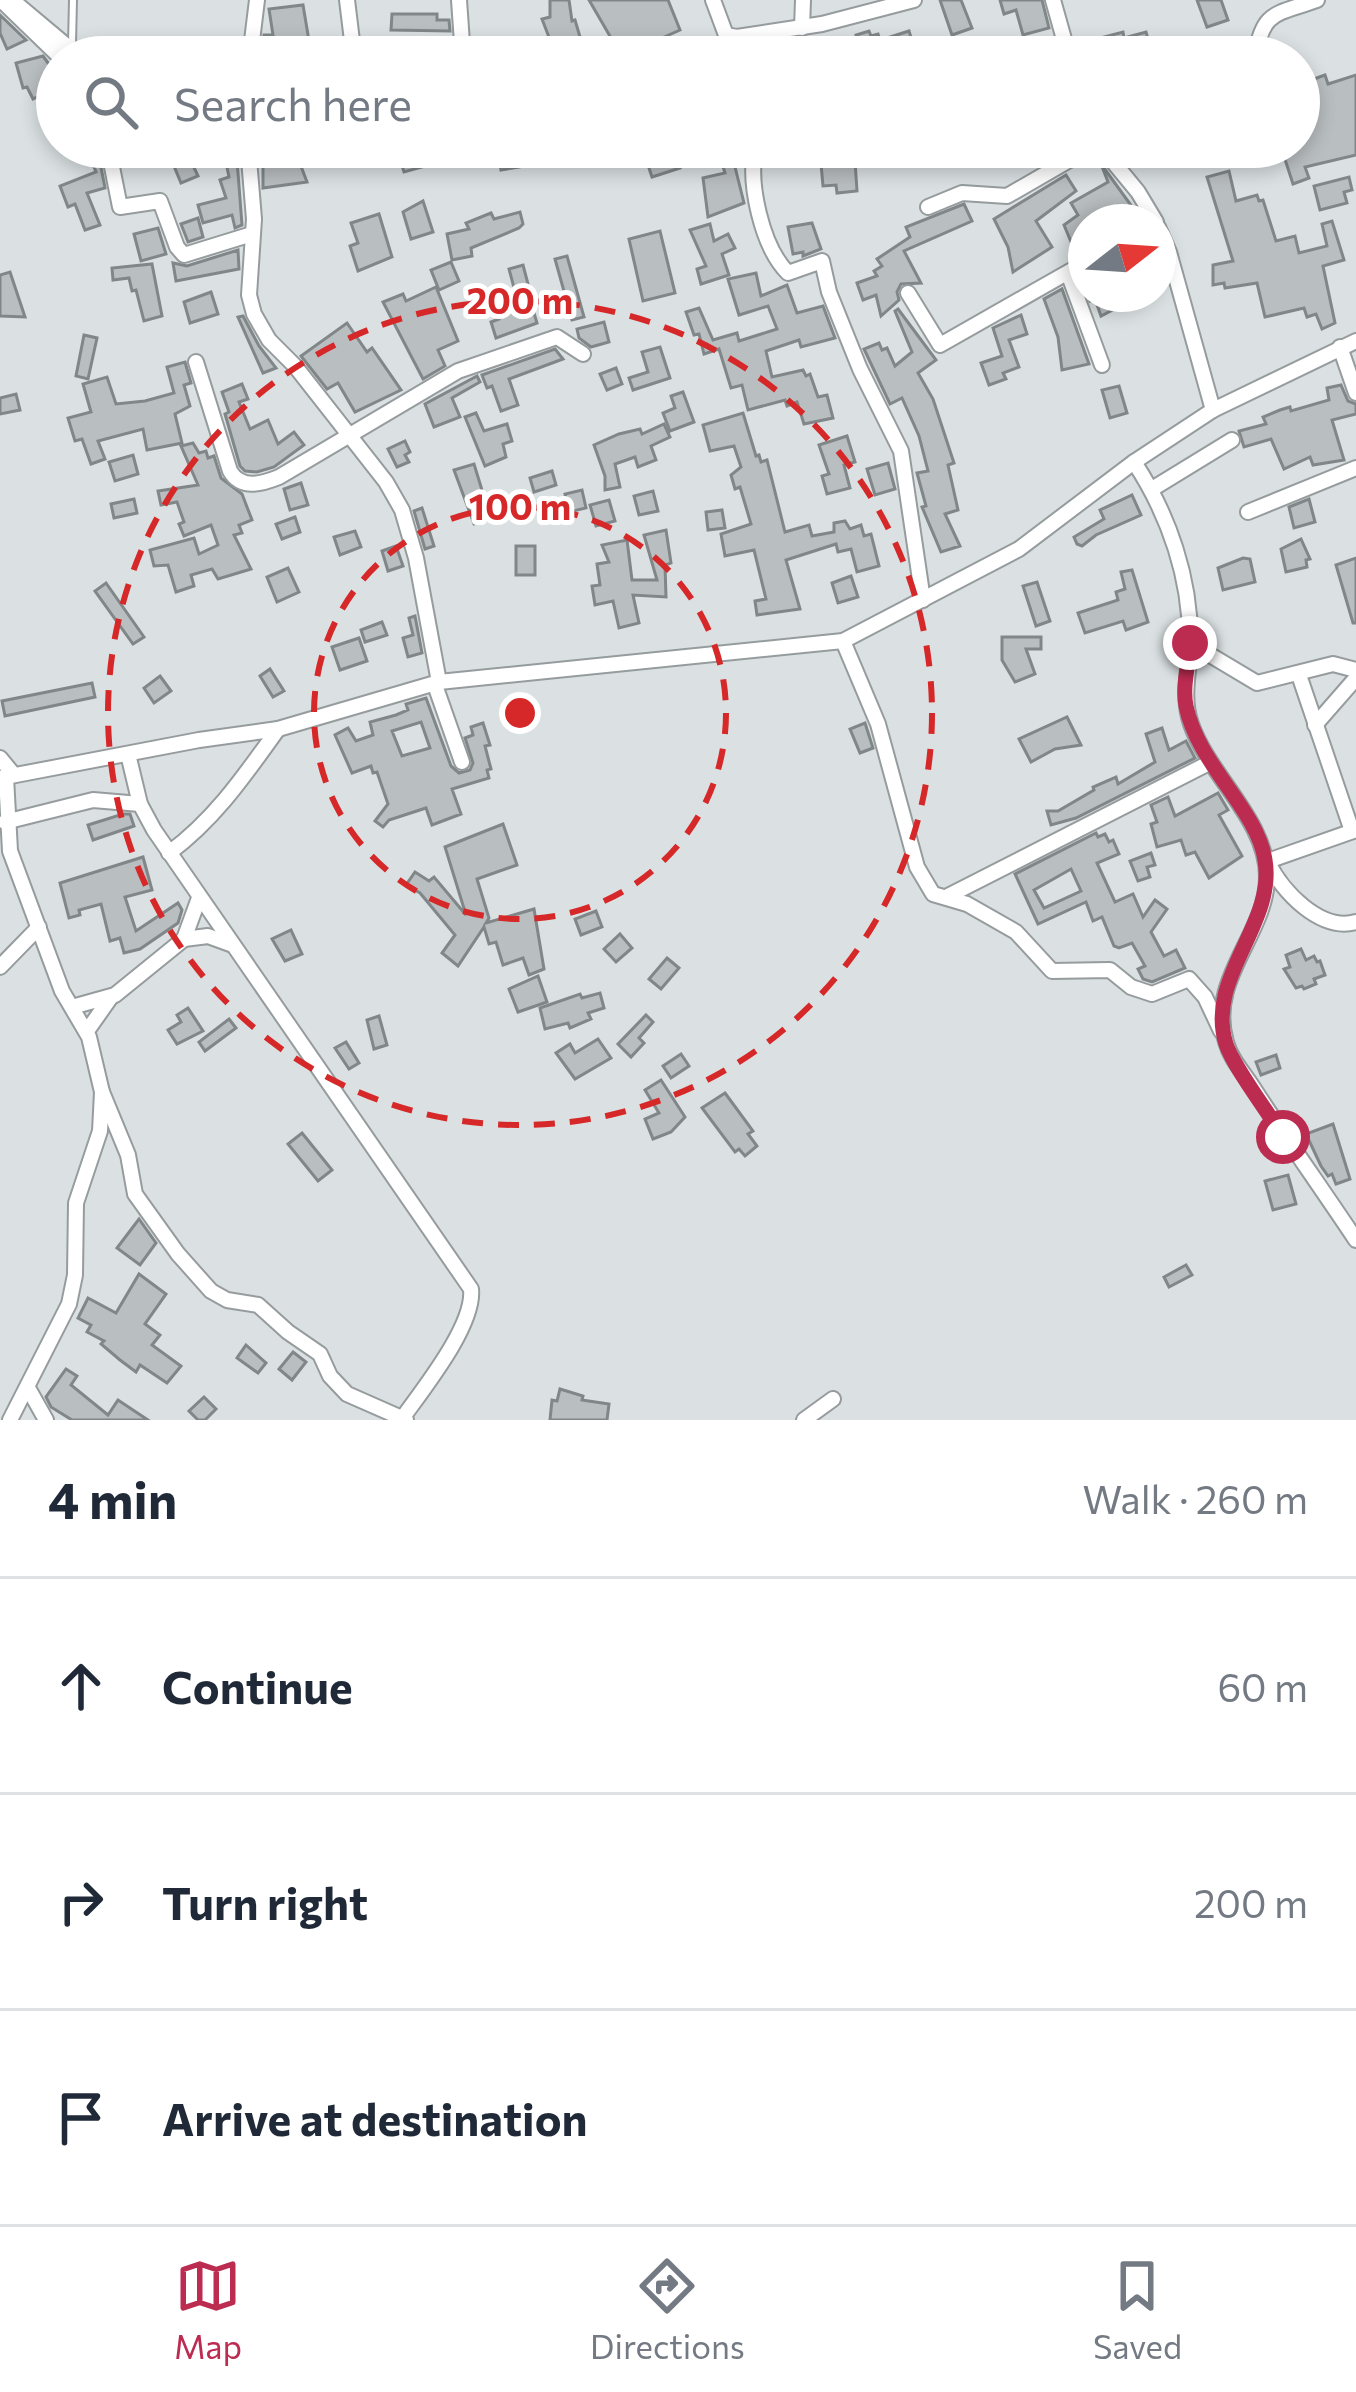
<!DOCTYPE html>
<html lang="en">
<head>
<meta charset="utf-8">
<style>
  body { margin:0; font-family:Commissioner,sans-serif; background:#f6f6f7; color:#1f2937 }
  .compass { position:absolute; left:1068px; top:204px; width:108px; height:108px; border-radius:50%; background:#fff; box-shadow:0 6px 18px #0003; rotate:73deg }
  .stop { position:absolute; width:36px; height:36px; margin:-27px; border:9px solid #bc2c51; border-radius:50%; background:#fff }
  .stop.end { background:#bc2c51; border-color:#fff; box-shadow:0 3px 12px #0008 }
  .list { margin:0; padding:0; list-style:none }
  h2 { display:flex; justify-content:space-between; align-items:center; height:156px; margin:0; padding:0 48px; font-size:51px }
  h2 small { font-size:39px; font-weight:400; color:#747a83 }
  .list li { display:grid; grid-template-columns:78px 1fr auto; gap:36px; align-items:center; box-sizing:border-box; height:216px; padding:0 48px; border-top:3px solid #e0e1e3 }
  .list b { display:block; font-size:45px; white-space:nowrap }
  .list em { font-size:39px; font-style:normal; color:#747a83 }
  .icon { flex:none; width:66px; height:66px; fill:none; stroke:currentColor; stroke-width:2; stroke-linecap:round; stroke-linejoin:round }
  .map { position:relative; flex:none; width:1356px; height:1420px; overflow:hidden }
  .search { position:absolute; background:#fff; box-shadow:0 6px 18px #0003; left:36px; right:36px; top:36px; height:132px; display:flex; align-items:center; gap:30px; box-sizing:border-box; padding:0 42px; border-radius:66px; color:#747a83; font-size:45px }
  .sheet { height:804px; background:#fff }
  nav { display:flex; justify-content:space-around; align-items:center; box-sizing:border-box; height:168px; border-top:3px solid #e0e1e3; background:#fff; font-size:33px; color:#747a83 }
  nav a { display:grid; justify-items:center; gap:6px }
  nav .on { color:#bc2c51 }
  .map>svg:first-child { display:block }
</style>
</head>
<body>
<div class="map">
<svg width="1356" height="1420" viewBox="0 0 1356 1420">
  <rect width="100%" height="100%" fill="#dbe1e3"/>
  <!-- building -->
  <g fill="#b9bec1" stroke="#818789" stroke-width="3" fill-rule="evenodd">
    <path d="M550,0H569L572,21L575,20L580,37L552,45L542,19L550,17Z"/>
    <path d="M589,0H668L680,30L628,53L625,46L618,50Z"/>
    <path d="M940,0H961L972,28L952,35Z"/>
    <path d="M1000,0H1042L1049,28L1023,35L1016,10L1004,14Z"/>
    <path d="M1197,0H1221L1228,20L1207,27Z"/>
    <path d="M303,5L310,47L299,48L301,57H262L264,35H273L269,9Z"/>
    <path d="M392,14H437V20H449L450,31L391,30Z"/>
    <path d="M0,15L26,40L7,49L0,33Z"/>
    <path d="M869,31L871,36L878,34L883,48L860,56L856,35Z"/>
    <path d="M909,31L912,41L919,39L925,57H894L887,38Z"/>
    <path d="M1123,32L1124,38L1146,32L1151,49L1173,42L1177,52L1162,57H1100L1096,39Z"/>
    <path d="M43,56L51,67L57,68V87L33,99L27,87L23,88L16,63Z"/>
    <path d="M1325,75L1328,84L1356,75V155L1305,167L1309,178L1293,184L1281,147H1299V118L1314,114L1303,83Z"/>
    <path d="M86,147H97L105,188L87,193L100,225L85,230L75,204L68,207L60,186L96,172Z"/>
    <path d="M236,147L242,225L235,228L232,215L203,223L198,205L226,198L220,180L229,177L223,148Z"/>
    <path d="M263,147H335L336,150L299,161L307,182L263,188Z"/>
    <path d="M396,147H446V150L420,158L422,167L404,172Z"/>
    <path d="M497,147H515L519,167L501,170Z"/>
    <path d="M642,147H673L680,168L652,177Z"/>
    <path d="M717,147H730L744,203L708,217L703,178L725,173Z"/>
    <path d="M190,159L198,176L181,183L174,166Z"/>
    <path d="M855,161L857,191L837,193L836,185L823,186L821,164Z"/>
    <path d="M1101,164L1141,219L1110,222L1106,215L1097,222H1086V240L1074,249L1064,225L1078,215L1071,203L1108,182Z"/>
    <path d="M1229,171L1236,201L1257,195L1259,201L1263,200L1276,241L1295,236L1299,253L1327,246L1322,224L1332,221L1344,260L1323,266L1335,323L1322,329L1316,314L1307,317L1304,308L1265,317L1257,283L1225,288L1224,283L1213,285V265L1233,261L1207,177Z"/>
    <path d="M1066,175L1076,191L1036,221L1052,247L1013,272L1008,247L994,219Z"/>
    <path d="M1349,177L1352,190L1344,192L1347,203L1320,210L1314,186Z"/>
    <path d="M423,201L433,232L411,239L403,212Z"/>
    <path d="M964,204L972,221L904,251L921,283L901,284L897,292L899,300L881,316L876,295L863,300L857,283L877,276L874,271L882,266L877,259L910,237L906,227Z"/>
    <path d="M520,212L523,224L519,228L471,248L472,256L452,260L447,234L469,229L466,223L491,213L494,219Z"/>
    <path d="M379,214L392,257L358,271L350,246L358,243L351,223Z"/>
    <path d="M198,218L203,237L188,242L181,224Z"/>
    <path d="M812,223L821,249L803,256V252L793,254L788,227Z"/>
    <path d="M710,224L714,241L728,234L735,248L722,254L729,275L701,284L697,269L706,266L690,230Z"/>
    <path d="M158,228L166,254L141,261L134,234Z"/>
    <path d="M660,231L675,293L643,301L629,239Z"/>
    <path d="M238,250L239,269L176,281L173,263L187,266Z"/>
    <path d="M567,256L584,317L572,320L555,259Z"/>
    <path d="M451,262L459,281L439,290L431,270Z"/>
    <path d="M152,264L162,316L144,321L136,290L132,291L129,278L113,280L112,268Z"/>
    <path d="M523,265L528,284L514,288L509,269Z"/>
    <path d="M10,272L25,317L0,316V275Z"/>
    <path d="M756,273L761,296L787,285L797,313L823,306L835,338L801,347L799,340L766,351L772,377L803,370L806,376L810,374L818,397L827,395L833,418L804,424L797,402L787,406L785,400L748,410L742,385L731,388L719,349L704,354L699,334L694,335L686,312L699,308L713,340L737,333L739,341L777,329L768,306L739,315L728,279Z"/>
    <path d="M501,286L508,312L532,306L537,323L496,338L491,322L499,319L490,289Z"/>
    <path d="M436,287L458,341L438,350L445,366L423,379L383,302L403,294L406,301Z"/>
    <path d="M1062,289L1089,364L1062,370L1058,337L1044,299Z"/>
    <path d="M211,292L218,314L190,323L184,302Z"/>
    <path d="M1088,294H1118L1122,305L1101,316L1095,299L1090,301Z"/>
    <path d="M898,309L936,360L918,373L933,399L954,463L948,465L958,510L945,514L960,546L941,552L922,507L926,506L917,473L928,471L919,436L902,398L890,404L864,349L879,343L882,350L887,348L895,366L912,352L895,311Z"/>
    <path d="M1021,315L1027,334L1009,340L1019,367L1003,373L1006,379L989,385L981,363L1002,356L993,328Z"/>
    <path d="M243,316L259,346L276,368L263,373L238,317Z"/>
    <path d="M604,322L609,342L591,347L579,338L577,329Z"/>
    <path d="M347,323L367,352L372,348L401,390L355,412L338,383L327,389L301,356Z"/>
    <path d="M84,335L97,338L88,379L76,376Z"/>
    <path d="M660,347L670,378L633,390L629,378L648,372L642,352Z"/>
    <path d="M555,349L563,359L509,379L518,405L501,411L492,386L487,388L482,375Z"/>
    <path d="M185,362L191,383L184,385L190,406L175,414L182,443L147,450L143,429L98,441L105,459L91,464L82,439L75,441L68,418L91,412L83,384L107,377L116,404L145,401L174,393L167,367Z"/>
    <path d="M616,368L622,384L607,390L600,374Z"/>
    <path d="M477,376L480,382L452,398L460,417L434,427L425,404Z"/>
    <path d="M242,384L248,399L239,402L250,429L268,420L278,444L294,432L304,445L274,467L257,472L245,471L240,466L225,414L229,412L222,392Z"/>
    <path d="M1341,385L1348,401L1356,404V414L1332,420L1344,460L1313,465L1310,457L1284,469L1271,439L1244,447L1239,431L1266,424L1263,417L1280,410L1290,407L1291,411L1329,400L1327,388Z"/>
    <path d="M1119,386L1127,413L1110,418L1102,390Z"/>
    <path d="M683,392L694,422L670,431L663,413L675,408L671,396Z"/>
    <path d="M16,394L20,410L0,414V398Z"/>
    <path d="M476,413L484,431L507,424L512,441L503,444L506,457L485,466L465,417Z"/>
    <path d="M743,413L756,456L759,455L761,462L767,460L785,532L809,525L812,536L834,532V523L845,521L850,529L861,525L864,536L871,534L879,566L857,572L851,549L838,552L836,544L786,560L800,609L757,615L755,601L766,599L754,550L725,556L721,534L751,524L740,487L735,489L731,475L741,467L734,446L710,451L703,425Z"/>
    <path d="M664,424L670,437L651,446L656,460L638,467L635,457L615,464L620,487L605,490V476L594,445L619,434L640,429L642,434Z"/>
    <path d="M847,436L855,462L844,465L850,488L827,494L822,476L829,474L819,445Z"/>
    <path d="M405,441L410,452L405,455L409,462L397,467L388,449Z"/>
    <path d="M193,443L199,453L206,451L208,458L214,456L221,478L242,494L252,520L239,525L242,533L234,535L251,569L218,579L212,569L191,575L194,586L176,592L168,565L154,566L150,550L194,538L199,554L218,545L211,525L184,536L179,524L184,522L177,502L161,505L158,491L198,485L181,446Z"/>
    <path d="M133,455L138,474L115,481L109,462Z"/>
    <path d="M888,463L895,489L875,495L867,469Z"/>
    <path d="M474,464L485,500L496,497L501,516L474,524L454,470Z"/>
    <path d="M552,471L556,485L534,492L530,478Z"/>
    <path d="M301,483L308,505L290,510L284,489Z"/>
    <path d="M582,490L586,508L569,512L565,494Z"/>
    <path d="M653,491L658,511L639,515L634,496Z"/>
    <path d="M1132,495L1141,515L1096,535L1082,546L1077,544L1074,537L1104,519L1100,510Z"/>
    <path d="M134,499L137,513L114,518L111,504Z"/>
    <path d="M1309,499L1315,522L1294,528L1289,507Z"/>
    <path d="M609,500L615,521L596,526L590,505Z"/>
    <path d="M422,508L434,546L425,549L414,511Z"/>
    <path d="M722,510L725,528L708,530L706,512Z"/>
    <path d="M295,517L300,532L282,539L276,524Z"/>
    <path d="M666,530L671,563L665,565L666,597L633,595L639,623L619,628L613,601L595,605L592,586L600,585L597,564L609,562L602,545L627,540L632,580H657L644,535Z"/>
    <path d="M355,531L361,547L340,555L334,537Z"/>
    <path d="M1301,539L1310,559L1306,560L1307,567L1286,572L1281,549Z"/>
    <path d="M396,546L403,566L388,571L382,551Z"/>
    <rect x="516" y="546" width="19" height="29"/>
    <path d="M1243,558L1250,559L1255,582L1223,590L1218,568Z"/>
    <path d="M1356,558V623H1353L1336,565Z"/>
    <path d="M288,568L299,592L277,602L267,577Z"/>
    <path d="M1132,570L1148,622L1126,630L1123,621L1085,633L1078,613L1118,600L1116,592L1125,589L1121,572Z"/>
    <path d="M851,576L858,597L838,603L832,583Z"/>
    <path d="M1037,582L1050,621L1036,626L1023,586Z"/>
    <path d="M106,583L144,637L133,644L95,591Z"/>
    <path d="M415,616L422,653L408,657L403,638L413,635L409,618Z"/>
    <path d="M382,622L387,635L365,642L361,630Z"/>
    <path d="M1002,637H1041V649H1026L1035,674L1015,682L1002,660Z"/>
    <path d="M359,638L367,661L340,670L332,647Z"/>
    <path d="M270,669L284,691L273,697L260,676Z"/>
    <path d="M160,676L171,691L154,703L144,688Z"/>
    <path d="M92,683L95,697L5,716L2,701Z"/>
    <path d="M426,698L451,766L459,773L470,770L473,763L465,738L473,735L471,727L483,723L490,745L485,746L491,769L487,770L489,778L452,789L461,814L432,825L426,808L389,820L383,827L375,821L388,804L377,772L373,773L371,766L352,773L335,735L348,728L356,741L373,735L370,722L396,715L408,710L406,704ZM421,722L430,748L402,756L392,731Z"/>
    <path d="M1067,717L1081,745L1055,749L1031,762L1019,739Z"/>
    <path d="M865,723L873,748L860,753L850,729Z"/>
    <path d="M1162,728L1169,750L1186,741L1195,758L1076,818L1051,825L1047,811H1058L1094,790L1093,787L1116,777L1118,784L1155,762L1146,734Z"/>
    <path d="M1218,793L1228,810L1219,815L1242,856L1209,878L1195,852L1186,855L1181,840L1157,847L1151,824L1157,822L1151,805L1168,797L1175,816Z"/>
    <path d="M123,814H130L134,826L93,840L88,825Z"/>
    <path d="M503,824L517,865L477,879L489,918L486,923L534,909L544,969L529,975L523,958L503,965L496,942L489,944L484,927L458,966L442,953L455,935L420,893L406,885L415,872L429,881L434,877L466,915L445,847Z"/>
    <path d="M1096,833L1098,837L1105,834L1109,842L1113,840L1119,854L1097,863L1115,902L1133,894L1143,917L1155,900L1167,909L1151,932L1164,956L1176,950L1185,968L1152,982L1143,979L1138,969L1145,966L1132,943L1119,948L1114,946L1102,917L1093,921L1086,902L1038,924L1015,874ZM1071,869L1081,891L1044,908L1034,890Z"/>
    <path d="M1151,853L1155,865L1147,867L1150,877L1138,881L1130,861Z"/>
    <path d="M143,857L152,890L125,897L136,931L178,903L182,910L178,923L140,949L124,953L120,938L110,941L101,904L79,910L80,915L69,918L60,883Z"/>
    <path d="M596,911L602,927L581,935L575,919Z"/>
    <path d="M291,930L302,954L285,961L272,939Z"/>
    <path d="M620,934L632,948L616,962L604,949Z"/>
    <path d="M1301,949L1306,960L1314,956L1317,962L1320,961L1325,975L1314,979L1316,984L1304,989L1302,986L1296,988L1284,969L1290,967L1286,955Z"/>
    <path d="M667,958L679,968L661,989L649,979Z"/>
    <path d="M538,976L547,1002L518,1012L509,989Z"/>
    <path d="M600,993L604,1008L588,1013L591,1019L570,1028L568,1023L545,1029L540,1008L580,994L582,998Z"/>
    <path d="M188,1008L203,1031L177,1044L168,1030L181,1022L177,1015Z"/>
    <path d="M646,1015L653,1022L639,1038L644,1043L631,1057L618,1044Z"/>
    <path d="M379,1016L387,1045L374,1049L367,1020Z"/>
    <path d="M229,1019L236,1028L205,1051L199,1042Z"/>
    <path d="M598,1039L611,1058L575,1079L556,1053L570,1044L575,1053Z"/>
    <path d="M346,1042L359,1063L349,1069L335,1048Z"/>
    <path d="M681,1054L689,1066L671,1078L663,1066Z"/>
    <path d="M1276,1055L1280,1068L1261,1075L1256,1062Z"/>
    <path d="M661,1080L685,1117L671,1132L653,1139L645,1119L659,1113L645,1090Z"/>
    <path d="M725,1093L753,1131L748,1134L757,1146L745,1156L739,1149L735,1152L702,1108Z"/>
    <path d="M1333,1124L1350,1179L1336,1184L1332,1174L1328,1176L1321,1166L1306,1134Z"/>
    <path d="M302,1133L332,1170L318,1181L288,1144Z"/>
    <path d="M1288,1175L1296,1204L1273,1210L1265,1181Z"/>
    <path d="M139,1219L156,1243L140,1265L117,1248Z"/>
    <path d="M1186,1265L1192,1275L1169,1287L1164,1277Z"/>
    <path d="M139,1274L166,1294L145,1324L160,1335L152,1345L181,1366L167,1383L140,1365L136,1372L120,1360L101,1344L104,1341L87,1332L91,1325L78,1318L88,1298L116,1313Z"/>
    <path d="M246,1345L266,1363L258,1373L237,1358Z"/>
    <path d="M293,1352L306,1362L292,1380L279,1369Z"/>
    <path d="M66,1369L77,1376L71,1385L108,1415L118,1400L148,1420H72L51,1407L46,1397Z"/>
    <path d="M560,1389L583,1396L582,1400L609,1404L607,1420H550L552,1400L557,1401Z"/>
    <path d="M204,1397L216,1409L205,1420H198L189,1411Z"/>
  </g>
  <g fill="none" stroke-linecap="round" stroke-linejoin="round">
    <!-- lane casing -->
    <g stroke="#969c9e" stroke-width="10">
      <path id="lane" d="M72,44L73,0"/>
    </g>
    <!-- street casing -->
    <g stroke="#969c9e" stroke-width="18">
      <g id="street">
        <path d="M1,0L60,57"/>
        <path d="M12,0L80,57"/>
        <path d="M347,0L354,57"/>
        <path d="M459,0L463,57"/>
        <path d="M713,0L726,35L737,37L822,24L914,0"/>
        <path d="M1053,0L1069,57"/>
        <path d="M802,28L803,0"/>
        <path d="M776,32L779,57"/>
        <path d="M250,57L257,0"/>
        <path d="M1255,57C1263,10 1275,15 1317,0"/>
        <path d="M108,147L120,207L160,201L177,247L184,255L252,234"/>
        <path d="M248,147L254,219L249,295L254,314L269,340L295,366L386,482L402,510L416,558L439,682"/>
        <path d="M756,147C747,182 762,247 788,273L822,261L829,292L860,369L901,451L923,600"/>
        <path d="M1101,147L1138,192L1156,222"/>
        <path d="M928,207L962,193L1007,196L1092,147"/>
        <path d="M1158,227L1169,252L1213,410"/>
        <path d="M1068,273L1102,365"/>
        <path d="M908,293L940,345L1086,262"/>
        <path d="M1340,347L1356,393"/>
        <path d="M196,362L230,471C241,490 262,484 279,477L458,371L557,337L583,354"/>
        <path d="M1134,462C1169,515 1191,579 1190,643C1190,671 1181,695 1191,724C1209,776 1267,820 1267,877C1267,934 1207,979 1226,1042C1231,1060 1244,1073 1254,1089C1287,1140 1322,1189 1356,1240"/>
        <path d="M1152,489L1232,440"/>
        <path d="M1248,512L1356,468"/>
        <path d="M843,641L878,724L917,867L933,894L967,904L1016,932L1052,971L1110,970L1131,987L1152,994L1189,979L1205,997L1221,1031"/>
        <path d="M1190,643L1257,683L1333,664L1356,670"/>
        <path d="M1299,675L1352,831"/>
        <path d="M435,685L462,762"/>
        <path d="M1315,725L1356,678"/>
        <path d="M128,754L140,804L154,830L471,1289C475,1325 423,1389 401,1420"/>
        <path d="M0,758L14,775"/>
        <path d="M6,777L10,851L62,991L89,1037L102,1092L100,1131L76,1203L75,1275L69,1304L10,1420"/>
        <path d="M0,778L199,740L278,729L439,682L843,641L1019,549L1134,462L1213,410L1356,341"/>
        <path d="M5,822L93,800L140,804"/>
        <path d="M169,853C215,819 245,775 278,729"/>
        <path d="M1268,861L1356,830"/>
        <path d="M1268,862C1282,892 1321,932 1356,922"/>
        <path d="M946,897L1209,763"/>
        <path d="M184,939L208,936L230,944"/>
        <path d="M0,967L39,927"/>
        <path d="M72,1007L115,995L184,939L199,898"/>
        <path d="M87,1031L111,997"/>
        <path d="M102,1092L128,1155L135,1194L178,1254L211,1291L227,1300L258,1305L288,1332L320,1354L330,1376L347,1394L406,1420"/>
        <path d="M28,1388L46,1420"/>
        <path d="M804,1420L833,1399"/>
      </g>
    </g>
    <!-- lane -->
    <use href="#lane" stroke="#fff" stroke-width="6"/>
    <!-- street -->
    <use href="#street" stroke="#fff" stroke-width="14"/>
  </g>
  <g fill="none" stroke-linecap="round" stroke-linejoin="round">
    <!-- route -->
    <path stroke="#bc2c51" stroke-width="15" d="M1190,643C1189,665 1182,685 1186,706C1198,765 1257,809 1265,860C1276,925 1205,977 1226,1044C1234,1068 1269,1113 1283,1137"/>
  </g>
  <!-- distance rings -->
  <g fill="none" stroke="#d62828" stroke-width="6" stroke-dasharray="21 15">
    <circle cx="520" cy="713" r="206"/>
    <circle cx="520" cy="713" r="412"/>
  </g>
  <circle cx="520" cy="713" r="18" fill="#d62828" stroke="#fff" stroke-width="6"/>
  <g font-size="36" text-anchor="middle" font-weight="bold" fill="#d62828" stroke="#fff" stroke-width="10" stroke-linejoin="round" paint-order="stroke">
    <text x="520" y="314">200 m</text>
    <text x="520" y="520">100 m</text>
  </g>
</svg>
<svg class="compass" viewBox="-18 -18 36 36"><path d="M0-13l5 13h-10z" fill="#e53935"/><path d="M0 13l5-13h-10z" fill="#747a83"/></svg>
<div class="stop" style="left:1283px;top:1137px"></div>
<div class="stop end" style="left:1190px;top:643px"></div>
<div class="search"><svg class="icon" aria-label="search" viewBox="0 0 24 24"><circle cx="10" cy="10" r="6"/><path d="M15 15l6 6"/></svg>Search here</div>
</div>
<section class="sheet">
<h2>4 min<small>Walk · 260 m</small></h2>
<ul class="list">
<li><svg class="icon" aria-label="ahead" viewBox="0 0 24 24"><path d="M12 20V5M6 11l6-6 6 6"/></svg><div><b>Continue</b></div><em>60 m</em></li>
<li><svg class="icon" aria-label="right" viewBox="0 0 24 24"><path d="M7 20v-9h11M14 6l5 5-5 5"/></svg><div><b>Turn right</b></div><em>200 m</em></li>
<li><svg class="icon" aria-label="arrive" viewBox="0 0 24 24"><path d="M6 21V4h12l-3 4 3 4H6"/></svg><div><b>Arrive at destination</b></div></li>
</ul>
</section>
<nav>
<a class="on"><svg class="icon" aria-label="map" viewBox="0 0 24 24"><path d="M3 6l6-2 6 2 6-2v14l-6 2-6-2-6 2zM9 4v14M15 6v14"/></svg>Map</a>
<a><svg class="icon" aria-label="directions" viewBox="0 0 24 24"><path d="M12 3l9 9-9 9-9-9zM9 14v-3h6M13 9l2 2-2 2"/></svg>Directions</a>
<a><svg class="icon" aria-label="saved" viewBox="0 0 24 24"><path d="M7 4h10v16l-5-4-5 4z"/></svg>Saved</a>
</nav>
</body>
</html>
